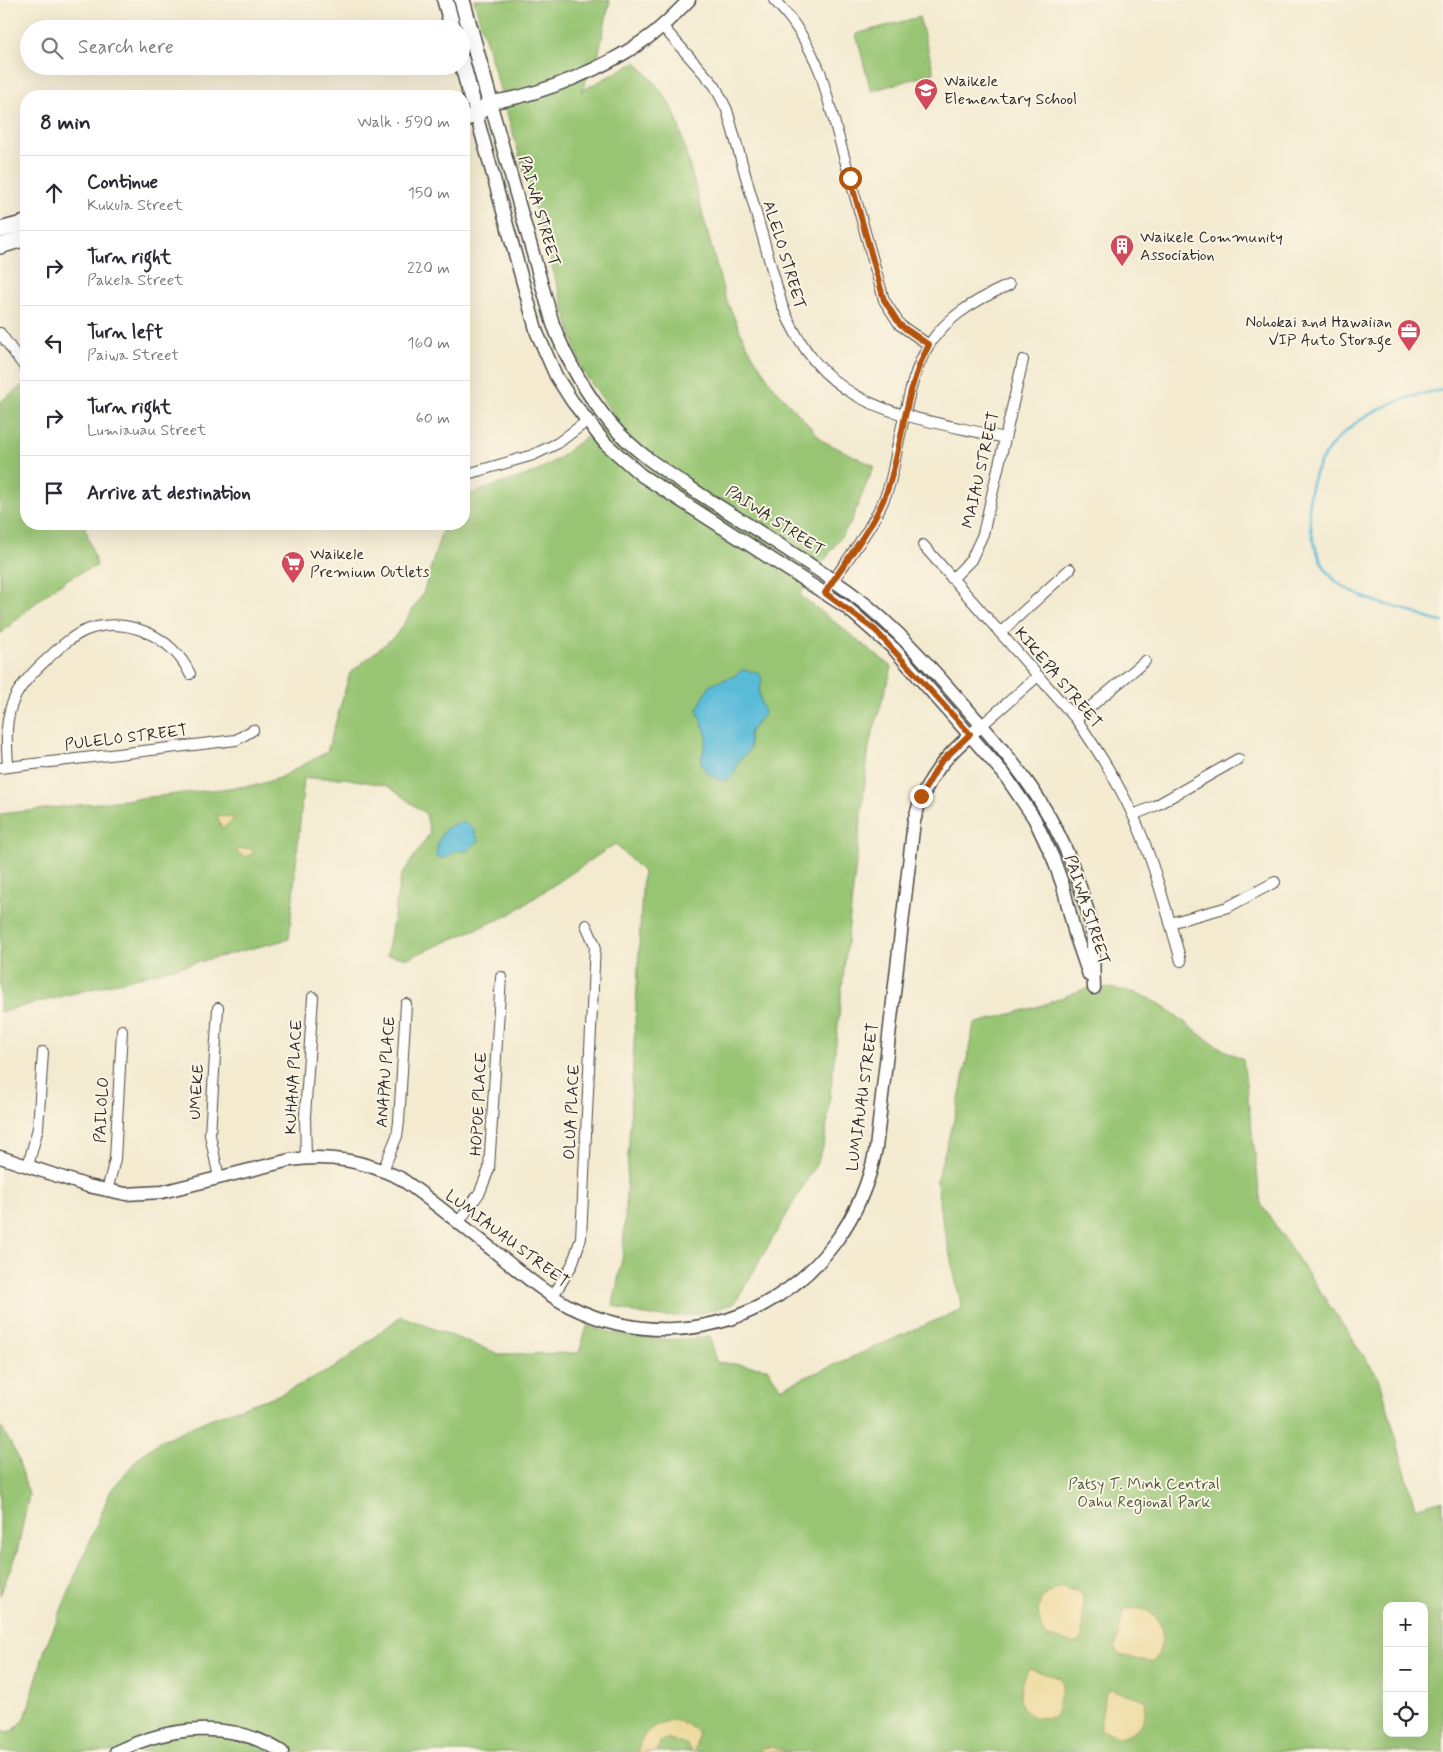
<!DOCTYPE html>
<html lang="en">
<head>
<meta charset="utf-8">
<style>
  body { margin:0; font-family:Mynerve,sans-serif; background:#f7f7f7; color:#2b2b33 }
  .controls { position:absolute; right:15px; bottom:15px; display:grid; overflow:hidden; border-radius:10px; box-shadow:0 5px 20px #0002 }
  .controls button { width:45px; height:45px; display:grid; place-items:center; padding:0; border:0; border-bottom:1px solid #e1e1e2; background:#fff; color:#2b2b33; font:25px sans-serif }
  .stop { position:absolute; width:15px; height:15px; margin:-11px; border:4px solid #b45309; border-radius:50%; background:#fff }
  .stop.end { background:#b45309; border-color:#fff; box-shadow:0 1px 5px #0008 }
  .list { margin:0; padding:0; list-style:none }
  h2 { display:flex; justify-content:space-between; align-items:center; height:65px; margin:0; padding:0 20px; font-size:21px }
  h2 small { font-size:16px; font-weight:400; color:#7c7c81 }
  .list li { display:grid; grid-template-columns:32px 1fr auto; gap:15px; align-items:center; box-sizing:border-box; height:75px; padding:0 20px; border-top:1px solid #e1e1e2 }
  .list b { display:block; font-size:19px; white-space:nowrap }
  .list p { margin:0; font-size:16px; white-space:nowrap; color:#7c7c81 }
  .list em { font-size:16px; font-style:normal; color:#7c7c81 }
  .icon { flex:none; width:28px; height:28px; fill:none; stroke:currentColor; stroke-width:2; stroke-linecap:round; stroke-linejoin:round }
  .map { position:relative; flex:none; width:1443px; height:1752px; overflow:hidden }
  .search { position:absolute; background:#fff; box-shadow:0 5px 20px #0002; left:20px; top:20px; width:450px; height:55px; display:flex; align-items:center; gap:12px; box-sizing:border-box; padding:0 18px; border-radius:28px; color:#7c7c81; font-size:19px }
  .panel { position:absolute; background:#fff; box-shadow:0 5px 20px #0002; left:20px; top:90px; width:450px; height:440px; border-radius:20px }
  .map>svg:first-child { display:block }
</style>
</head>
<body>
<div class="map">
<svg width="1443" height="1752" viewBox="0 0 1443 1752">
  <rect width="100%" height="100%" fill="#fcf5e5"/>
  <filter id="ink" filterUnits="userSpaceOnUse"><feTurbulence type="fractalNoise" baseFrequency=".02" numOctaves="2"/><feDisplacementMap in="SourceGraphic" scale="10" xChannelSelector="R" yChannelSelector="G"/><feConvolveMatrix kernelMatrix="1 2 1 2 8 2 1 2 1" color-interpolation-filters="sRGB"/></filter>
  <filter id="wash" filterUnits="userSpaceOnUse"><feTurbulence type="fractalNoise" baseFrequency=".0096" numOctaves="4" result="noise"/><feDisplacementMap in="SourceGraphic" scale="20" xChannelSelector="R" yChannelSelector="G"/><feGaussianBlur stdDeviation="1.12" result="paint"/><feColorMatrix in="noise" values="0 0 0 0 0 0 0 0 0 0 0 0 0 0 0 0 0 1.4 0 .05"/><feComposite in="paint" operator="in"/></filter>
  <g filter="url(#wash)">
    <rect width="100%" height="100%" fill="#f3ead0"/>
    <!-- green -->
    <g fill="#98c573" stroke="#62784f" fill-rule="evenodd">
      <path d="M474,0H610L599,52L581,91L636,62C653,81 670,98 678,123L725,297L746,344L772,385L823,441L874,466L850,524L800,595L892,667L869,746L825,1141L818,1161L735,1303C697,1317 651,1324 613,1305L623,1254L643,872L615,844L509,915L408,958L387,955L401,876L430,833L426,814L388,786L344,778H304L289,939L0,1012V814L257,785L279,778L327,752L350,673L396,635L423,594L444,524H464V496L536,472L556,460L614,415L582,370Z"/>
      <path d="M919,17L934,73L871,91L856,34Z"/>
      <path d="M23,385L26,389V524H84L97,566C52,582 35,605 0,634V402Z"/>
      <path d="M1106,988C1164,992 1175,1021 1219,1047C1226,1052 1235,1055 1243,1059L1261,1204L1380,1380L1415,1508L1443,1500V1752H0V1732L13,1731L25,1719L45,1649L111,1490L140,1456L160,1441L212,1418L281,1394L334,1368L401,1316L499,1354L579,1353L587,1326C632,1339 664,1343 710,1336L716,1362L767,1368L781,1388L962,1309L940,1209L937,1179L957,1109L974,1024L1040,1006L1084,989ZM1387,1606H1424V1733H1387Z"/>
      <path d="M0,1425L16,1453L29,1495L17,1552L0,1595Z"/>
    </g>
    <!-- sand -->
    <g fill="#eeda9e" stroke="#8c8264">
      <path d="M217,815L235,818L222,829Z"/>
      <path d="M250,848L254,853L245,857L237,852L238,849Z"/>
      <path d="M1062,1586L1076,1590L1083,1596L1082,1639L1074,1644L1045,1636C1034,1614 1035,1594 1062,1586Z"/>
      <path d="M1134,1608C1166,1610 1168,1641 1153,1663L1120,1655L1115,1648L1124,1610Z"/>
      <path d="M1029,1669L1060,1678L1063,1684L1055,1717L1036,1718C1013,1709 1019,1685 1029,1669Z"/>
      <path d="M1111,1689L1145,1700C1148,1721 1140,1732 1120,1738L1099,1729L1106,1692Z"/>
      <path d="M673,1720L687,1724L699,1732L694,1752H691L687,1744L666,1739L660,1742L657,1752H638C640,1733 655,1723 673,1720Z"/>
      <path d="M770,1747L791,1752H760L761,1748Z"/>
    </g>
    <!-- water -->
    <g fill="#5abbd9" stroke="#427382">
      <path d="M742,670L758,672C766,684 759,682 759,692C759,697 763,708 764,714L749,733L750,749L737,763L735,772L729,779L722,781L710,775L704,769L701,761L707,736L697,710L710,685L735,676Z"/>
      <path d="M463,822L472,827L479,841L471,846L467,852L457,850L446,858H439L436,854C438,836 444,825 463,822Z"/>
    </g>
    <g fill="none" stroke-linecap="round" stroke-linejoin="round">
      <!-- stream -->
      <path stroke="#5abbd9" stroke-width="2.5" d="M1443,390C1373,399 1295,447 1311,528C1314,547 1322,570 1337,582C1358,598 1379,603 1403,609C1417,613 1429,621 1443,622"/>
    </g>
  </g>
  <g filter="url(#ink)">
    <g fill="none" stroke-linecap="round" stroke-linejoin="round">
      <!-- minor casing -->
      <g stroke="#494844" stroke-width="12">
        <g id="minor">
          <path d="M774,0C795,21 810,47 821,74L884,300L900,325L929,345"/>
          <path d="M662,26L715,86L727,110L782,305C826,414 903,414 1005,438"/>
          <path d="M0,333L26,369"/>
          <path d="M464,475L533,455L558,443L587,421"/>
          <path d="M923,545L1076,719C1104,759 1130,801 1146,847C1160,884 1170,923 1181,961"/>
          <path d="M952,579L971,560L983,534L1023,360"/>
          <path d="M825,593C846,560 875,526 888,489C893,474 895,459 898,444C917,357 922,324 1009,285"/>
          <path d="M1000,633L1070,569"/>
          <path d="M1076,719L1145,661"/>
          <path d="M982,725L1038,676"/>
          <path d="M8,767C7,743 4,721 14,699C21,684 33,672 45,661C57,650 69,638 84,631C124,614 173,636 190,674"/>
          <path d="M0,768L236,740L253,730"/>
          <path d="M1133,815L1155,806L1238,759"/>
          <path d="M1170,923L1228,907L1275,882"/>
          <path d="M218,1008L210,1135L219,1178"/>
          <path d="M306,1158L305,1116L313,997"/>
          <path d="M28,1166L38,1128L43,1052"/>
          <path d="M383,1170L397,1136L399,1122L406,1004"/>
          <path d="M107,1191L115,1159L122,1030"/>
          <path d="M458,1223L480,1192L489,1169L501,977"/>
          <path d="M553,1296L572,1265L581,1238L595,945L586,925"/>
        </g>
      </g>
      <!-- tertiary casing -->
      <g stroke="#494844" stroke-width="15">
        <g id="tertiary">
          <path d="M689,0C675,14 662,28 646,39C607,67 538,97 490,102L553,324C567,361 586,394 611,424C637,455 673,476 706,498C749,525 792,552 834,581C881,612 917,652 954,694C1009,756 1054,805 1080,887C1084,901 1090,915 1092,930C1094,949 1093,969 1094,988"/>
          <path d="M474,107L537,333L556,376L572,401L605,443L641,475L846,607L894,649L1004,774L1034,818L1053,858L1063,886L1075,934L1089,975"/>
          <path d="M0,1157L88,1186L126,1194L162,1192L290,1160C330,1154 364,1161 400,1178C436,1203 470,1232 505,1260C525,1276 546,1294 569,1306C702,1372 849,1290 876,1148L914,821C926,776 947,754 982,725"/>
          <path d="M116,1752C169,1726 230,1719 282,1752"/>
        </g>
      </g>
      <!-- secondary casing -->
      <g stroke="#494844" stroke-width="18">
        <g id="secondary">
          <path d="M445,0L453,29"/>
          <path d="M462,0L490,102"/>
          <path d="M461,59L472,100"/>
          <path d="M464,119L476,115L490,102"/>
          <path d="M0,230L26,223"/>
          <path d="M0,246L26,238"/>
        </g>
      </g>
      <!-- minor -->
      <use href="#minor" stroke="#fff" stroke-width="10"/>
      <!-- tertiary -->
      <use href="#tertiary" stroke="#fff" stroke-width="12"/>
      <!-- secondary -->
      <use href="#secondary" stroke="#fff" stroke-width="15"/>
    </g>
  </g>
  <g fill="none" stroke-linecap="round" stroke-linejoin="round" filter="url(#ink)">
    <!-- route -->
    <path stroke="#b45309" stroke-width="6" d="M850,178L884,300L900,325L929,345C904,390 904,440 888,488C876,524 845,561 825,593L875,630L970,734L940,763L921,796"/>
  </g>
  <!-- icons -->
  <defs>
    <g id="school-pin" transform="scale(1.25)"><path d="M0 17L-7.5 6A9.5 9.5 0 1 1 7.5 6Z" fill="#d1495b" stroke="#fcf5e5"/><path d="M0-5L7-2L0 1L-7-2ZM-4 1L0 2.5L4 1V4Q0 6-4 4Z" fill="#fff"/></g>
    <g id="building-pin" transform="scale(1.25)"><path d="M0 17L-7.5 6A9.5 9.5 0 1 1 7.5 6Z" fill="#d1495b" stroke="#fcf5e5"/><path d="M-4-6H4V6H1V3H-1V6H-4ZM-2.5-4.3h1.7v1.8h-1.7ZM.8-4.3h1.7v1.8H.8ZM-2.5-1h1.7V.8h-1.7ZM.8-1h1.7V.8H.8Z" fill="#fff"/></g>
    <g id="office-pin" transform="scale(1.25)"><path d="M0 17L-7.5 6A9.5 9.5 0 1 1 7.5 6Z" fill="#d1495b" stroke="#fcf5e5"/><path d="M-6-3h4V-5.5h4V-3h4V5H-6ZM-1-4.5V-3h2v-1.5ZM-6 0V1H6V0Z" fill="#fff"/></g>
    <g id="supermarket-pin" transform="scale(1.25)"><path d="M0 17L-7.5 6A9.5 9.5 0 1 1 7.5 6Z" fill="#d1495b" stroke="#fcf5e5"/><path d="M-6-5.5h2.5l.6 2H6L4.5 2H-2.5L-4.4-4H-6ZM-1.5 3.2a1.3 1.3 0 1 0 .1 0ZM3 3.2a1.3 1.3 0 1 0 .1 0Z" fill="#fff"/></g>
  </defs>
  <g fill-rule="evenodd">
    <use href="#school-pin" x="926" y="90"/>
    <use href="#building-pin" x="1122" y="246"/>
    <use href="#office-pin" x="1409" y="331"/>
    <use href="#supermarket-pin" x="293" y="563"/>
  </g>
  <g text-anchor="middle" dominant-baseline="central" stroke-width="4" stroke-linejoin="round" paint-order="stroke">
    <!-- poi labels -->
    <g font-size="16" fill="#2b2b2b" stroke="#fcf5e5" text-anchor="start">
      <text x="944" y="81">Waikele<tspan x="944" dy="18">Elementary School</tspan></text>
      <text x="1140" y="237">Waikele Community<tspan x="1140" dy="18">Association</tspan></text>
      <text x="1392" y="322" text-anchor="end">Nohokai and Hawaiian<tspan x="1392" dy="18">VIP Auto Storage</tspan></text>
      <text x="310" y="554">Waikele<tspan x="310" dy="18">Premium Outlets</tspan></text>
    </g>
    <!-- street labels -->
    <g font-size="16" fill="#2b2b2b" stroke="#fcf5e5">
      <text transform="translate(539 211) rotate(74)">PAIWA STREET</text>
      <text transform="translate(784 255) rotate(73)">ALELO STREET</text>
      <text transform="translate(981 470) rotate(-77)">MAIAU STREET</text>
      <text transform="translate(775 521) rotate(33)">PAIWA STREET</text>
      <text transform="translate(1058 678) rotate(50)">KIKEPA STREET</text>
      <text transform="translate(126 738) rotate(-7)">PULELO STREET</text>
      <text transform="translate(1087 910) rotate(72)">PAIWA STREET</text>
      <text transform="translate(386 1072) rotate(-86)">ANAPAU PLACE</text>
      <text transform="translate(294 1077) rotate(-87)">KUHANA PLACE</text>
      <text transform="translate(197 1092) rotate(-87)">UMEKE</text>
      <text transform="translate(863 1097) rotate(-82)">LUMIAUAU STREET</text>
      <text transform="translate(479 1104) rotate(-87)">HOPOE PLACE</text>
      <text transform="translate(102 1110) rotate(-87)">PAILOLO</text>
      <text transform="translate(572 1112) rotate(-87)">OLUA PLACE</text>
      <text transform="translate(507 1239) rotate(37)">LUMIAUAU STREET</text>
    </g>
    <!-- park labels -->
    <g font-size="16" fill="#4c5941" stroke="#fcf5e5">
      <text x="1144" y="1484">Patsy T. Mink Central<tspan x="1144" dy="18">Oahu Regional Park</tspan></text>
    </g>
  </g>
</svg>
<div class="controls">
<button>+</button>
<button>−</button>
<button><svg class="icon" aria-label="locate" viewBox="0 0 24 24"><circle cx="12" cy="12" r="6"/><path d="M12 2v4M12 18v4M2 12h4M18 12h4"/></svg></button>
</div>
<div class="stop" style="left:850px;top:178px"></div>
<div class="stop end" style="left:921px;top:796px"></div>
<div class="search"><svg class="icon" aria-label="search" viewBox="0 0 24 24"><circle cx="10" cy="10" r="6"/><path d="M15 15l6 6"/></svg>Search here</div>
<section class="panel">
<h2>8 min<small>Walk · 590 m</small></h2>
<ul class="list">
<li><svg class="icon" aria-label="ahead" viewBox="0 0 24 24"><path d="M12 20V5M6 11l6-6 6 6"/></svg><div><b>Continue</b><p>Kukula Street</p></div><em>150 m</em></li>
<li><svg class="icon" aria-label="right" viewBox="0 0 24 24"><path d="M7 20v-9h11M14 6l5 5-5 5"/></svg><div><b>Turn right</b><p>Pakela Street</p></div><em>220 m</em></li>
<li><svg class="icon" aria-label="left" viewBox="0 0 24 24"><path d="M17 20v-9H6M10 6l-5 5 5 5"/></svg><div><b>Turn left</b><p>Paiwa Street</p></div><em>160 m</em></li>
<li><svg class="icon" aria-label="right" viewBox="0 0 24 24"><path d="M7 20v-9h11M14 6l5 5-5 5"/></svg><div><b>Turn right</b><p>Lumiauau Street</p></div><em>60 m</em></li>
<li><svg class="icon" aria-label="arrive" viewBox="0 0 24 24"><path d="M6 21V4h12l-3 4 3 4H6"/></svg><div><b>Arrive at destination</b></div></li>
</ul>
</section>
</div>
</body>
</html>
